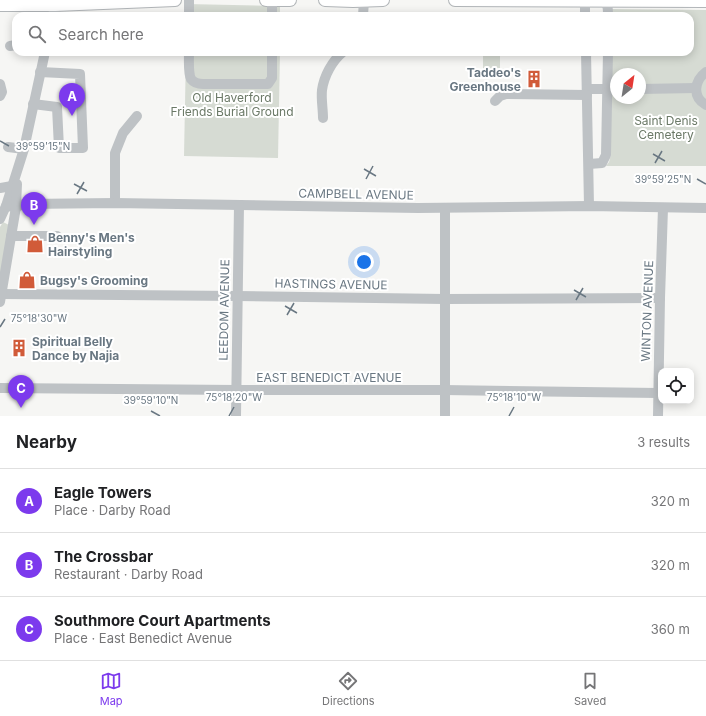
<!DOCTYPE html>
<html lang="en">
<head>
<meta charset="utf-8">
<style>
  body { margin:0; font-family:Inter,sans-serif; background:#f6f6f6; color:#202124 }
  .controls { position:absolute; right:12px; bottom:12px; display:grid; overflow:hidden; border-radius:8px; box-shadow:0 2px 10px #0003 }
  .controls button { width:36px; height:36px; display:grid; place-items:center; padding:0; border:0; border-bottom:1px solid #e0e0e0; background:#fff; color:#202124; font:20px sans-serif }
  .compass { position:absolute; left:610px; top:68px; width:36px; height:36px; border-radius:50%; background:#fff; box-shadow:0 2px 10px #0003; rotate:30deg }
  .you { position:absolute; left:364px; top:262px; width:14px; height:14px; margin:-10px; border:3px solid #fff; border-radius:50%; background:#1a73e8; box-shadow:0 0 0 6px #1a73e833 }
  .badge { display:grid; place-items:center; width:26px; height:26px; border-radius:50%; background:#7c3aed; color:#fff; font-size:13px; font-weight:700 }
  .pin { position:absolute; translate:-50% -33px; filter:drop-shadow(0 1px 2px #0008) }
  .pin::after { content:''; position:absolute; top:21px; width:14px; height:12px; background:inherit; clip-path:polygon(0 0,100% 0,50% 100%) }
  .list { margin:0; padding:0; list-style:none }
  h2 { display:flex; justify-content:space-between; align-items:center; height:52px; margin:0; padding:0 16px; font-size:17px }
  h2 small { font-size:13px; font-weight:400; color:#757577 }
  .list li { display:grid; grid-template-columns:26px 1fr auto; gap:12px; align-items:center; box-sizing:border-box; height:64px; padding:0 16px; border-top:1px solid #e0e0e0 }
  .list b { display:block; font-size:15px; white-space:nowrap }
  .list p { margin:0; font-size:13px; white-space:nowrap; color:#757577 }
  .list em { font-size:13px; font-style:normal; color:#757577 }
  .icon { flex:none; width:22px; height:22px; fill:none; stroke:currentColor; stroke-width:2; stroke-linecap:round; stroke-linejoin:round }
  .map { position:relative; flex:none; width:706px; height:416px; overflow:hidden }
  .search { position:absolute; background:#fff; box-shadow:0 2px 10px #0003; left:12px; right:12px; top:12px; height:44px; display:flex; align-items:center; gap:10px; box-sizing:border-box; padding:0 14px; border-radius:12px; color:#757577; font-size:15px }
  .sheet { height:244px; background:#fff }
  nav { display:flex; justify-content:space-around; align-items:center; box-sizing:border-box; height:56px; border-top:1px solid #e0e0e0; background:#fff; font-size:11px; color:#757577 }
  nav a { display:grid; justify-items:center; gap:2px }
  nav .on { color:#7c3aed }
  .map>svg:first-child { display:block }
</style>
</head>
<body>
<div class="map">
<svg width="706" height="416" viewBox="0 0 706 416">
  <rect width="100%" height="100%" fill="#f6f6f4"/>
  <!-- green -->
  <g fill="#d6dbd3" fill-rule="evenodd">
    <path d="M187,4L280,6V16H187Z"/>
    <path d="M611,9L706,10V166H606L609,162L611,155V52H690V16H611ZM616,74H640V98H616Z"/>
    <path d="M186,52H280L278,158L184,156Z"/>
    <rect x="483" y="56" width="17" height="17"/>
    <path d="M3,222L9,225L0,279V227Z"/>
  </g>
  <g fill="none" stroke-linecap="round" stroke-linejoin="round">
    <!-- major casing -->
    <g stroke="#b2b6b9" stroke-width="14">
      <g id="major">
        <path d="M266,0H290"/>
        <path d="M325,0L353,1L383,0"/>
        <path d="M455,0L706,1"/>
        <path d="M0,5H55L175,0"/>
      </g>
    </g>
    <!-- minor -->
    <g stroke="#bec2c5" stroke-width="10">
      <path d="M189,0V16"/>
      <path d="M272,0V16"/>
      <path d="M585,0V16"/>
      <path d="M604,0C608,6 608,8 608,16"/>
      <path d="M53,16L55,5L57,0"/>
      <path d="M363,16L364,0"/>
      <path d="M10,46L16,45"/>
      <path d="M189,52C189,59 188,73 191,79C194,83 199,84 203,84H268L272,78V52"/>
      <path d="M586,52L589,206"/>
      <path d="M706,72C694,81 692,97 706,105"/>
      <path d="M0,84L2,92L0,96"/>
      <path d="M587,89H616"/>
      <path d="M640,89L696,88"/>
      <path d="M495,101L500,96L506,94L587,95"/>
      <path d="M33,104L57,107L59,148H83L80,74L40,72"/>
      <path d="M323,118C323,109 321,99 322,90C324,76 332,61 343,52"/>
      <path d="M8,147L24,149"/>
      <path d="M589,164L602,163L606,155L608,52"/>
      <path d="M0,188L12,186"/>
      <path d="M115,203V153L123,133L137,116"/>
      <path d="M6,206L16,207L24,204L115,203L418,208L589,206L706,208"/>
      <path d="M0,219L6,206L24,149L45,52"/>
      <path d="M11,236H57"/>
      <path d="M2,294L237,296L444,299L660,298"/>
      <path d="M0,302L16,207L17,184"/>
      <path d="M0,388L237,390H444L658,393"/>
      <path d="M236,416L239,205"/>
      <path d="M445,416V208"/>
      <path d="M658,416L660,298L663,208"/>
    </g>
    <!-- major -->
    <use href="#major" stroke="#fff" stroke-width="12"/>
  </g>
  <!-- ticks -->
  <path fill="none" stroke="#697782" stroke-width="1.5" d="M0,141L9,146M653,154L665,161M655,163L662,151M364,169L376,176M366,179L373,166M697,179L706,184M74,184L87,191M77,194L84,182M574,290L586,297M576,300L583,288M285,306L297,313M287,315L294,303M0,327L5,319M151,411L160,416M229,416L234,407M509,416L514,407"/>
  <!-- icons -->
  <defs>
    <g id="building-bare" transform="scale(1.38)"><path d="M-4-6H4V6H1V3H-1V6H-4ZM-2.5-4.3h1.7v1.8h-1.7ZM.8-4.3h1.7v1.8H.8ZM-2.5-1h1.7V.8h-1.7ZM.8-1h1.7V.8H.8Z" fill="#d15b39" stroke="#fff" stroke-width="2.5" paint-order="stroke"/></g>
    <g id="shop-bare" transform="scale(1.38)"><path d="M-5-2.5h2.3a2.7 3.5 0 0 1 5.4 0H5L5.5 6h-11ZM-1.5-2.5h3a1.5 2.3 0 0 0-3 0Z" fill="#d15b39" stroke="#fff" stroke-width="2.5" paint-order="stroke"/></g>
  </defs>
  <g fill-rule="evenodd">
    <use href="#building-bare" x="534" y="79"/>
    <use href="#shop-bare" x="35" y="244"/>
    <use href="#shop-bare" x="27" y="280"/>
    <use href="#building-bare" x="19" y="348"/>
  </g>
  <g text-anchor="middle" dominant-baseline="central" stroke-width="4" stroke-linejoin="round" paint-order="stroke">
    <!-- poi labels -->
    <g font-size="12" font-weight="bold" fill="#697782" stroke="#fff" text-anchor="start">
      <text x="521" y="72" text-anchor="end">Taddeo's<tspan x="521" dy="14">Greenhouse</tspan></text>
      <text x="48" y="237">Benny's Men's<tspan x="48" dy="14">Hairstyling</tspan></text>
      <text x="40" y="280">Bugsy's Grooming</text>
      <text x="32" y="341">Spiritual Belly<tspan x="32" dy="14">Dance by Najia</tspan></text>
    </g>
    <!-- park labels -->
    <g font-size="12" fill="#6b7967" stroke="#fff">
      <text x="232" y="97">Old Haverford<tspan x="232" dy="14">Friends Burial Ground</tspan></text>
      <text x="666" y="120">Saint Denis<tspan x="666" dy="14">Cemetery</tspan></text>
    </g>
    <!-- street labels -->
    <g font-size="12" fill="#697782" stroke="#fff">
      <text transform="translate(356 194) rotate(1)">CAMPBELL AVENUE</text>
      <text transform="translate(331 284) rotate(1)">HASTINGS AVENUE</text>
      <text transform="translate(224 310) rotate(-89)">LEEDOM AVENUE</text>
      <text transform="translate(647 311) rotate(-88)">WINTON AVENUE</text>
      <text x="329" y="377">EAST BENEDICT AVENUE</text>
    </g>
  </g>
  <g font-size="10" text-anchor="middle" fill="#697782" stroke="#fff" stroke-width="4" stroke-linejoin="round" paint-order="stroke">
    <text x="43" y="150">39°59'15"N</text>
    <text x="663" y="183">39°59'25"N</text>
    <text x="39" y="322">75°18'30"W</text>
    <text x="234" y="401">75°18'20"W</text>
    <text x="514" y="401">75°18'10"W</text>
    <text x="151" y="404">39°59'10"N</text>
  </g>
</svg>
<div class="controls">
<button><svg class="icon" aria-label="locate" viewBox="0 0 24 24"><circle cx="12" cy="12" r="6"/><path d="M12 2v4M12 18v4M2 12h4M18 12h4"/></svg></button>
</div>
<svg class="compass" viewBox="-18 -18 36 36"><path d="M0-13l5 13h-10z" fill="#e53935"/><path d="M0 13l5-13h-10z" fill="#757577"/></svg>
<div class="you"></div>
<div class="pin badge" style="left:72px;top:116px">A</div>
<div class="pin badge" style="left:34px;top:225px">B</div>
<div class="pin badge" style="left:21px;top:408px">C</div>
<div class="search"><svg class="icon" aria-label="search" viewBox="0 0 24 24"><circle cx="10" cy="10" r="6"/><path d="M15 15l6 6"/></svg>Search here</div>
</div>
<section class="sheet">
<h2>Nearby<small>3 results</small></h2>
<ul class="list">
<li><span class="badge">A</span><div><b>Eagle Towers</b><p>Place · Darby Road</p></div><em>320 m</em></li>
<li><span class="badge">B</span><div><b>The Crossbar</b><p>Restaurant · Darby Road</p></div><em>320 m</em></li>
<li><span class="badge">C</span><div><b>Southmore Court Apartments</b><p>Place · East Benedict Avenue</p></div><em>360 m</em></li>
</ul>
</section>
<nav>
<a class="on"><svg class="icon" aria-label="map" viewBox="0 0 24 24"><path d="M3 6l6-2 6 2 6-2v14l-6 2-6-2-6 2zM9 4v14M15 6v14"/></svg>Map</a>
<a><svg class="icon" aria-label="directions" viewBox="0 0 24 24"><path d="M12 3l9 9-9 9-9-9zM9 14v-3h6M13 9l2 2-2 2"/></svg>Directions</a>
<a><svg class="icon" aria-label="saved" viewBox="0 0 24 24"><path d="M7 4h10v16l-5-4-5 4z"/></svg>Saved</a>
</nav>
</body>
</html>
